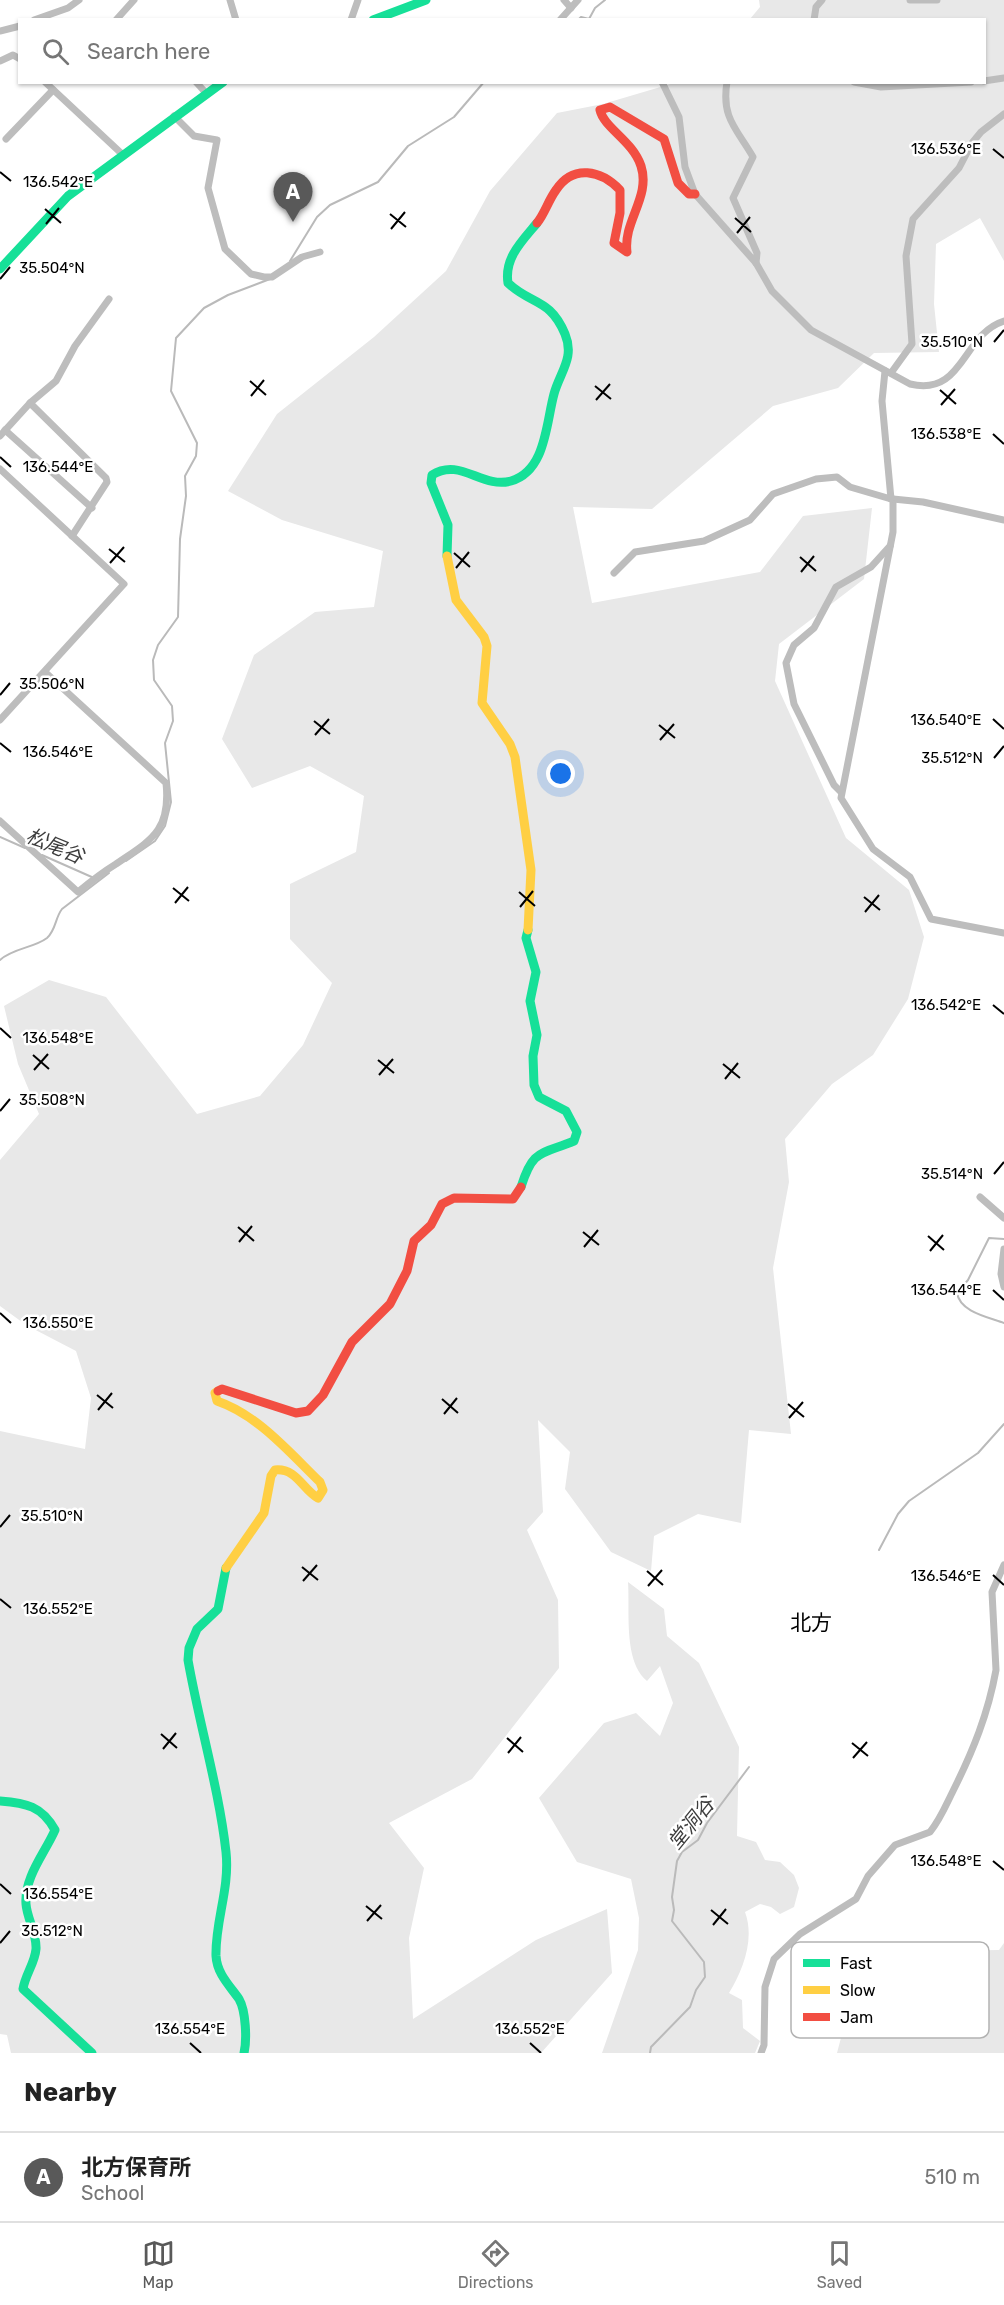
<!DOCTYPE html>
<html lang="en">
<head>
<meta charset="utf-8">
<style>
  body { margin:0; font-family:Rubik,"Noto Sans JP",sans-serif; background:#f2f2f2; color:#222 }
  .you { position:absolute; left:561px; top:774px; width:21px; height:21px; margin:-15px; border:4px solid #fff; border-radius:50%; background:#1a73e8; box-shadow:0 0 0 9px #1a73e833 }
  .badge { display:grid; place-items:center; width:39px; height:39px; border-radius:50%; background:#595959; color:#fff; font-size:20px; font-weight:700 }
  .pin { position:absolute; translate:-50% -50px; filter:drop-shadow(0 2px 3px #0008) }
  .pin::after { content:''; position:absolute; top:32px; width:21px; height:18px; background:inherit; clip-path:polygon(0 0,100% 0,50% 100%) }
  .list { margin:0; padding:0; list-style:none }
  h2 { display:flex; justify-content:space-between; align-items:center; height:78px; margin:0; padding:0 24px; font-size:26px }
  h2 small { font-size:20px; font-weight:400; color:#767676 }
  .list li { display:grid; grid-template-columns:39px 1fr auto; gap:18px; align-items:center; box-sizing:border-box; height:90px; padding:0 24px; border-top:2px solid #e0e0e0 }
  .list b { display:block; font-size:22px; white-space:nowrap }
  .list p { margin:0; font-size:20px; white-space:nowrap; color:#767676 }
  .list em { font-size:20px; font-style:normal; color:#767676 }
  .icon { flex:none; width:33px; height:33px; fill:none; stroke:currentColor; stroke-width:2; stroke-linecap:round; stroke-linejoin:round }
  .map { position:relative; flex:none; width:1004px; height:2053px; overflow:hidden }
  .search { position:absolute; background:#fff; box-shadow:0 2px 4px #0004; left:18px; right:18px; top:18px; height:66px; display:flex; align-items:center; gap:15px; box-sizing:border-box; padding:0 21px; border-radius:0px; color:#767676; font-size:22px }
  .sheet { height:168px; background:#fff }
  nav { display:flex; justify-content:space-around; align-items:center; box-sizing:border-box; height:84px; border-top:2px solid #e0e0e0; background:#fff; font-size:16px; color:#767676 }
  nav a { display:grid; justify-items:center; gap:3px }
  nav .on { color:#595959 }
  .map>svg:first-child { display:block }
</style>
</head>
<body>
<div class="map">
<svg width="1004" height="2053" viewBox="0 0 1004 2053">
  <rect width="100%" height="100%" fill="#fff"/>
  <!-- green -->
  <g fill="#e8e8e8">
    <path d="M759,0H1004V261L980,218L936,244L934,304L939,352L874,353L838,388L773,406L652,509L573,507L592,603L760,572L803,516L872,508L864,579L779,644L775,681L846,838L909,890L924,937L908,999L873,1055L832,1084L785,1139L789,1182L773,1268L791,1434L749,1430L741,1523L698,1514L654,1536L651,1571L611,1552L565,1489L570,1452L538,1420L543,1512L527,1530L558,1600L559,1668L472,1779L389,1823L424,1868L409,1938L413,2019L536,1940L607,1909L612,1973L541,2053H11L7,2035L0,2034V1431L85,1449L91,1398L76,1351L26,1325L0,1306V1160L39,1114L18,1064L4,1006L49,980L106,997L197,1114L260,1096L303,1045L332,983L290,939V884L356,852L364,796L310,766L252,788L222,739L254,655L315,612L374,607L383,551L282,520L228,491L277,414L374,337L446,271L490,191L557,113L603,104L674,83L984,82V20L750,19L760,7Z"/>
    <path d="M628,1582L664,1609L667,1636L699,1663L739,1747L737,1836L756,1842L765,1860L780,1862L794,1875L799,1888L794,1907L780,1914L771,1907L760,1904L745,1912C755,1939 743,1970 729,1993L742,2000L743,2028L760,2041L755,2053H602L638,1950L639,1918L631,1879L577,1862L539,1798L604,1723L636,1713L660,1736L673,1703L660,1666L647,1681C623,1661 630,1611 628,1582Z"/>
    <path d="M1004,1943V2053H837L852,1996L937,1951L999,1950Z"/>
  </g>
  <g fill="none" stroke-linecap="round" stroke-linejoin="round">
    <!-- stream -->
    <g stroke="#bababa" stroke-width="2">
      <path d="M578,20L581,17L589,19L595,8L605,0"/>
      <path d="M290,261L317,217L330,205L378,182L408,146L454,117L484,82"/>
      <path d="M0,837L25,848"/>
      <path d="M42,855L94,878"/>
      <path d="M126,861L155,841L165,826L171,802L165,743L173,721L172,706L154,680L153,660L158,645L178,617L180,539L186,496L185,476L196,456L197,443L171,391L176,338L204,308L228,295L270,279"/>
      <path d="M0,960C13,948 34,948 47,938C56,930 55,918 62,909L109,873"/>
      <path d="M1004,1239L989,1238L968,1280L957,1293C960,1312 988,1317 1004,1323"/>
      <path d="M879,1550L898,1514L909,1501L978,1453L1004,1424"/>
      <path d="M650,2053L651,2047L690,2007L696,1990L705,1977L704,1962L672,1921L674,1910L672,1897L677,1861L682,1852L698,1840L707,1823L749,1767"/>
    </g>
    <!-- street -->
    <g stroke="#bdbdbd" stroke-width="7">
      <path d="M230,0L236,20"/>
      <path d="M564,0L571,8"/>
      <path d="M910,0H937"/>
      <path d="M34,20L68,8L79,0"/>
      <path d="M116,20L134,0"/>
      <path d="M351,20L358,0"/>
      <path d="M560,20L578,0"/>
      <path d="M814,20L816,7L822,0"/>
      <path d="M0,31L20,26"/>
      <path d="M0,61L13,55L20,59"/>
      <path d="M984,81L1004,78"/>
      <path d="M45,82L122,154"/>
      <path d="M196,82L206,93"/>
      <path d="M662,82L679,117L685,167L695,194L756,263L772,291L811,330L910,384C964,397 962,334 1004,321"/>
      <path d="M727,82C721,118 737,129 753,157L733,198L757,253L756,263"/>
      <path d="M854,82L881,87L971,82"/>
      <path d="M174,116L194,136L217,140L208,188L225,249L251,274L264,277H272L302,257L320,252"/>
      <path d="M6,139L53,90"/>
      <path d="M885,371L882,401L891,499H893V532L841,798L873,849L910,877L931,919L1004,933"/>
      <path d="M891,373L912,344L906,256L913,219L959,168L972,143L981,132L1004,114"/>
      <path d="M30,403L56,381L75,346L109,299"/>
      <path d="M5,430L92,508"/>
      <path d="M0,436L30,403L106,478L107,482L72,536"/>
      <path d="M0,469L124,584L0,720"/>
      <path d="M893,499L923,502L1004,520"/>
      <path d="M614,573L635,552L704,541L750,520L773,494L816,479L837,477L850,487L891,499"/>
      <path d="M840,791L834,785L794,704L786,663L794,645L814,628L836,587L871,567L890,546"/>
      <path d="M0,821L78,892C90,882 103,872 116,864C151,840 171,831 166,783L45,672"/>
      <path d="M980,1197L1004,1218"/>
      <path d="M1004,1249L1001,1274L1004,1287"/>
      <path d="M761,2053L764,2045L765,1987L774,1959L800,1934L856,1899L868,1876L895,1845L930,1832C940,1820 946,1805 953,1791C973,1751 988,1714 996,1670L992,1592L1004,1565"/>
    </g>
    <!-- fast -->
    <g stroke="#16e098" stroke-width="9">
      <path d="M373,20L426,0"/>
      <path d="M0,269L68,196L223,82"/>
      <path d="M447,556L448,525L431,483L432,475C460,457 482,489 511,481C546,471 546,423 554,394C560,372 575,358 565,334C550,298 531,305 508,283C504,258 522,241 537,223"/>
      <path d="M521,1187C533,1149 540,1155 574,1141L577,1132L566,1111L539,1097L534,1085L533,1056L537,1035L530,1001L536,972L526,938L528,930"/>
      <path d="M226,1568L218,1609L197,1629L189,1648L188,1660C199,1723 219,1789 226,1852C230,1889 215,1921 216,1956C217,1974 230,1986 239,1999C246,2011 247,2040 244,2053"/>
      <path d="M0,1801C26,1803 42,1806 55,1830C45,1853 24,1877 26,1904C27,1919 37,1933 36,1949C35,1963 25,1975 23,1989L92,2053"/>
    </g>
    <!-- slow -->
    <g stroke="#ffcf43" stroke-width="9">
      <path d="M447,556L456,600L484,637L487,646L482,703L510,744L515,757L531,870L528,930"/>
      <path d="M218,1391L215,1393L217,1401C258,1415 289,1452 320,1482L323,1490L318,1498C302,1489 297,1468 275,1470L271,1476L264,1513L226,1568"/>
    </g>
    <!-- jam -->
    <g stroke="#f24e42" stroke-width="9">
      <path d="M537,223C545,213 548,201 556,190C573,164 601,170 620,190V213L614,243L627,252C623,221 651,197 641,166C633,141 604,128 600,110L610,107L664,139L678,183L689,194H695"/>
      <path d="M218,1391L222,1389L296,1413L308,1411L323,1395L352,1342L390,1304L407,1271L414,1241L431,1225L442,1204L454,1198L513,1199L521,1187"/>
    </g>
  </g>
  <!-- ticks -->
  <path fill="none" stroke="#000" stroke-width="2" d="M993,149L1004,158M0,172L11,181M45,209L61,223M390,214L406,227M735,218L751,232M46,224L59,208M391,229L405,212M737,233L750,217M0,279L10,267M994,342L1004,330M250,381L266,395M595,386L611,399M940,390L956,404M251,396L264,380M596,400L610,384M941,405L955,389M993,434L1004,444M0,457L11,467M109,549L125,562M454,553L470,567M800,557L816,571M110,563L124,547M456,568L469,552M801,572L814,556M0,695L10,683M993,719L1004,729M314,721L330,734M659,725L675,738M315,735L329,719M660,740L674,724M0,743L11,752M994,758L1004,746M173,888L189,901M519,892L535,906M864,897L880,910M175,903L188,887M520,907L533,891M865,912L879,895M993,1005L1004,1014M0,1028L11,1038M33,1055L49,1069M378,1060L394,1073M723,1064L740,1078M34,1070L48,1054M379,1075L393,1059M725,1079L738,1063M0,1111L10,1099M994,1174L1004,1162M238,1227L254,1241M583,1232L599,1245M928,1236L944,1250M239,1242L252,1226M584,1247L598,1230M930,1251L943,1235M993,1290L1004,1300M0,1313L11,1323M97,1395L113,1408M442,1399L458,1413M788,1404L804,1417M98,1410L112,1393M444,1414L457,1398M789,1418L803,1402M0,1527L10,1515M302,1567L318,1580M647,1571L663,1585M993,1575L1004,1585M303,1581L317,1565M648,1586L662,1570M0,1599L11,1608M161,1734L177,1748M507,1738L523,1752M852,1743L868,1756M163,1749L176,1733M508,1753L521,1737M853,1758L867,1742M993,1861L1004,1870M0,1884L11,1894M366,1906L382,1919M711,1910L728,1924M367,1921L381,1905M713,1925L726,1909M0,1943L10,1931M190,2043L201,2053M530,2043L541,2053"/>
  <g text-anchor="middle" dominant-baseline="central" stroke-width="5" stroke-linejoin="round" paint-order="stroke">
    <!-- water labels -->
    <g font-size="20" font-style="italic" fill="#3d3d3d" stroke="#fff">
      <text transform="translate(55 846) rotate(23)">松尾谷</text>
      <text transform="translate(691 1823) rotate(-51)">堂洞谷</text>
    </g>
    <!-- quarter labels -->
    <g font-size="21" fill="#000" stroke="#fff">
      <text x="811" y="1622">北方</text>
    </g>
  </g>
  <!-- legend -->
  <rect x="791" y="1942" width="198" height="96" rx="9" fill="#fff" stroke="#b2b2b2" stroke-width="1.5"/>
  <rect x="803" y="1959" width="27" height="8" fill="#16e098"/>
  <rect x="803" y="1986" width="27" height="8" fill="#ffcf43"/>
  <rect x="803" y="2013" width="27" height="8" fill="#f24e42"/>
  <g font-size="16" fill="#000">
    <text x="840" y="1969">Fast</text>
    <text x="840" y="1996">Slow</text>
    <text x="840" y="2023">Jam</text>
  </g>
  <g font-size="15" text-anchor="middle" fill="#000" stroke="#fff" stroke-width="5" stroke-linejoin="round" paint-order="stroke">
    <text x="946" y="154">136.536°E</text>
    <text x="58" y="187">136.542°E</text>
    <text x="52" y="273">35.504°N</text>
    <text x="952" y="347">35.510°N</text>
    <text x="946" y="439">136.538°E</text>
    <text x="58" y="472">136.544°E</text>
    <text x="52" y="689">35.506°N</text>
    <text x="946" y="725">136.540°E</text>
    <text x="58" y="757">136.546°E</text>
    <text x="952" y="763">35.512°N</text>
    <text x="946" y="1010">136.542°E</text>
    <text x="58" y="1043">136.548°E</text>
    <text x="52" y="1105">35.508°N</text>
    <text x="952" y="1179">35.514°N</text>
    <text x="946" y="1295">136.544°E</text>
    <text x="58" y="1328">136.550°E</text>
    <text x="52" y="1521">35.510°N</text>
    <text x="946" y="1581">136.546°E</text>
    <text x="58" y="1614">136.552°E</text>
    <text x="946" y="1866">136.548°E</text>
    <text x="58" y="1899">136.554°E</text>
    <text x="52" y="1936">35.512°N</text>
    <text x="190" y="2034">136.554°E</text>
    <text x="530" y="2034">136.552°E</text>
  </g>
</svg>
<div class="you"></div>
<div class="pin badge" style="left:293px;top:222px">A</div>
<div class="search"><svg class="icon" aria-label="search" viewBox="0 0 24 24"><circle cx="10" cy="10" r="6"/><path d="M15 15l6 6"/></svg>Search here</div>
</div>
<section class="sheet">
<h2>Nearby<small></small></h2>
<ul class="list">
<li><span class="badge">A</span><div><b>北方保育所</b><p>School</p></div><em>510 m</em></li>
</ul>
</section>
<nav>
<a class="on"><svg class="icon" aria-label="map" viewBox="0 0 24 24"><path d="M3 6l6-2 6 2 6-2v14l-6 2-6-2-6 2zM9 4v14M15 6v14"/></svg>Map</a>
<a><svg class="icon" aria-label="directions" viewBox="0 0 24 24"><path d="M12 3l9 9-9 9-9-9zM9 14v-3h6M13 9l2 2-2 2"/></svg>Directions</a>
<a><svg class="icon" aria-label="saved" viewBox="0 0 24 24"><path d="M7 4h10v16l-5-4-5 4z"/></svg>Saved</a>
</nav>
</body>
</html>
